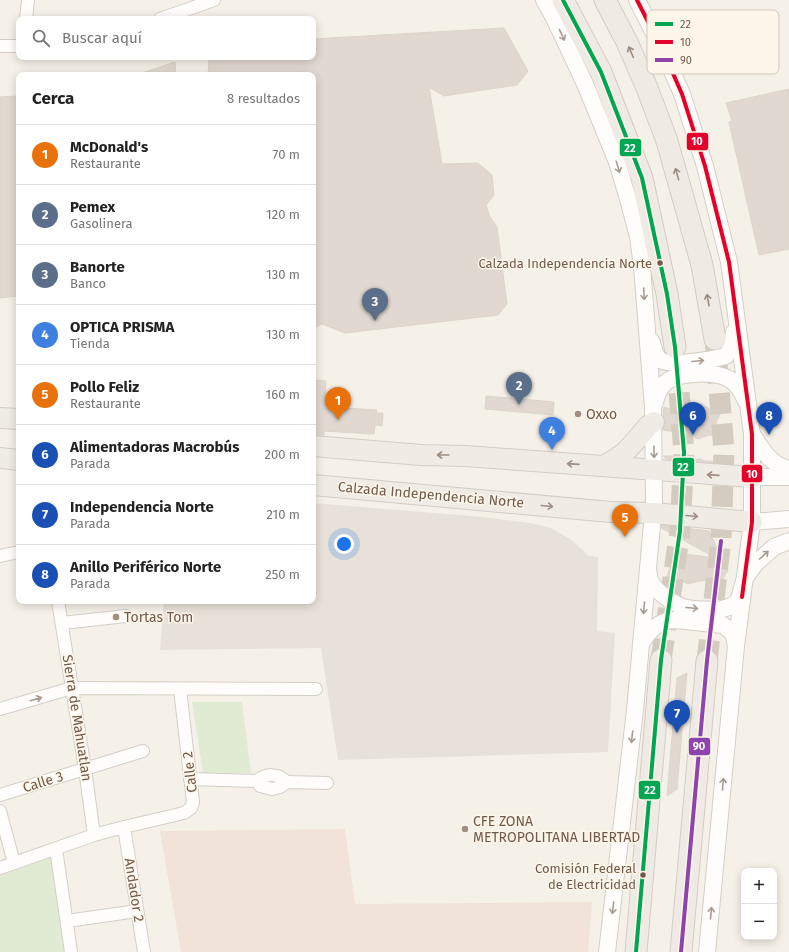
<!DOCTYPE html>
<html lang="es">
<head>
<meta charset="utf-8">
<style>
  body { margin:0; font-family:"Fira Sans",sans-serif; background:#f6f6f6; color:#222 }
  .controls { position:absolute; right:12px; bottom:12px; display:grid; overflow:hidden; border-radius:8px; box-shadow:0 2px 10px #0003 }
  .controls button { width:36px; height:36px; display:grid; place-items:center; padding:0; border:0; border-bottom:1px solid #e0e0e0; background:#fff; color:#222; font:20px sans-serif }
  .you { position:absolute; left:344px; top:544px; width:14px; height:14px; margin:-10px; border:3px solid #fff; border-radius:50%; background:#1a73e8; box-shadow:0 0 0 6px #1a73e833 }
  .badge { display:grid; place-items:center; width:26px; height:26px; border-radius:50%; background:#d93025; color:#fff; font-size:13px; font-weight:700 }
  .pin { position:absolute; translate:-50% -33px; filter:drop-shadow(0 1px 2px #0008) }
  .pin::after { content:''; position:absolute; top:21px; width:14px; height:12px; background:inherit; clip-path:polygon(0 0,100% 0,50% 100%) }
  .list { margin:0; padding:0; list-style:none }
  h2 { display:flex; justify-content:space-between; align-items:center; height:52px; margin:0; padding:0 16px; font-size:17px }
  h2 small { font-size:13px; font-weight:400; color:#767676 }
  .list li { display:grid; grid-template-columns:26px 1fr auto; gap:12px; align-items:center; box-sizing:border-box; height:60px; padding:0 16px; border-top:1px solid #e0e0e0 }
  .list b { display:block; font-size:15px; white-space:nowrap }
  .list p { margin:0; font-size:13px; white-space:nowrap; color:#767676 }
  .list em { font-size:13px; font-style:normal; color:#767676 }
  .icon { flex:none; width:22px; height:22px; fill:none; stroke:currentColor; stroke-width:2; stroke-linecap:round; stroke-linejoin:round }
  .map { position:relative; flex:none; width:789px; height:952px; overflow:hidden }
  .search { position:absolute; background:#fff; box-shadow:0 2px 10px #0003; left:16px; top:16px; width:300px; height:44px; display:flex; align-items:center; gap:10px; box-sizing:border-box; padding:0 14px; border-radius:8px; color:#767676; font-size:15px }
  .panel { position:absolute; background:#fff; box-shadow:0 2px 10px #0003; left:16px; top:72px; width:300px; height:532px; border-radius:8px }
  .map>svg:first-child { display:block }
</style>
</head>
<body>
<div class="map">
<svg width="789" height="952" viewBox="0 0 789 952">
  <rect width="100%" height="100%" fill="#f5f1e8"/>
  <!-- commercial -->
  <path fill="#f2e3d9" d="M345,829L355,904L592,902L588,952H181L160,831Z"/>
  <!-- industrial -->
  <path fill="#e7e1d9" d="M313,503L483,517L530,523L551,528L570,539L585,552L588,556L598,557L597,631L615,633L608,752L338,760L321,648L160,650L164,601H313Z"/>
  <!-- green -->
  <g fill="#e1ebd4">
    <path d="M192,702H242L251,773H203Z"/>
    <path d="M56,849L71,952H0V868Z"/>
  </g>
  <!-- building -->
  <g fill="#e1d9d1" stroke="#ddd4cb">
    <path d="M504,28L528,71L517,85L444,96L429,87L442,164L478,163L492,175L494,195L486,205L490,217L497,227L507,304L498,315L345,333L322,324L313,328V75H208L209,59H226L227,57H313V39Z"/>
    <path d="M175,62L176,75H142V73Z"/>
    <path d="M789,89V249L759,255L729,122L732,121L726,103Z"/>
    <path d="M19,96V296L0,298V97Z"/>
    <path d="M313,380L326,381L325,403H344L345,408L377,410L376,413H383L382,426L375,425L374,434L324,431V435H313Z"/>
    <path d="M486,396L554,402L553,415L485,409Z"/>
    <path d="M701,404L710,409H723L716,422L720,436L709,435L698,439L688,434L663,430L665,422L663,415L664,407L674,410L688,409Z"/>
    <path d="M663,456H680L685,459L690,457L694,460L700,459L705,461H712L714,463L666,459Z"/>
    <path d="M661,525L709,531L728,571L724,576L723,583L711,580L699,581L688,584L677,579H666L670,567L667,552L716,558L661,528Z"/>
    <path d="M687,673L677,789L667,796L677,678Z"/>
  </g>
  <g fill="none" stroke-linecap="round" stroke-linejoin="round">
    <!-- trunk-tunnel -->
    <g stroke="#d4cbc1" stroke-width="21" stroke-dasharray="21 10" stroke-linecap="butt">
      <path d="M661,660L680,531L684,452L676,357"/>
      <path d="M707,661L721,539L724,451L715,339"/>
    </g>
    <!-- minor casing -->
    <g stroke="#d4cec7" stroke-width="14">
      <g id="minor">
        <path d="M26,19L28,0"/>
        <path d="M160,19L214,0"/>
        <path d="M0,46H19"/>
        <path d="M0,556L19,552"/>
        <path d="M58,601L85,769L94,835"/>
        <path d="M62,623L126,616"/>
        <path d="M0,709L72,688L316,689"/>
        <path d="M190,779L257,781L260,786L272,789L280,787L287,782L327,783"/>
        <path d="M257,781C266,773 278,773 287,782"/>
        <path d="M0,795L143,751"/>
        <path d="M0,811L14,863"/>
        <path d="M124,827L144,952"/>
        <path d="M56,849L71,952"/>
        <path d="M0,868L94,835L124,827L184,813L191,808L193,802L180,689"/>
        <path d="M67,921L137,911"/>
      </g>
    </g>
    <!-- tertiary casing -->
    <g stroke="#d4cec7" stroke-width="18">
      <g id="tertiary">
        <path d="M544,0L555,20L585,84L617,162L628,199L638,237L642,266L653,408L654,503L635,710L607,952"/>
        <path d="M637,0L664,53L682,94L705,166L729,262L752,434V522L736,646L707,952"/>
        <path d="M652,342C653,347 655,355 659,359C667,368 714,359 726,356L732,346L734,332"/>
        <path d="M654,405C656,398 658,391 663,385C674,372 712,371 727,378C737,382 742,392 746,401"/>
        <path d="M752,434C763,450 769,464 789,469"/>
        <path d="M752,477H789"/>
        <path d="M752,522L789,519"/>
        <path d="M648,570C649,573 649,577 650,580C654,591 676,606 687,608C697,610 708,609 719,610L729,607L738,602L745,578L755,564L774,547L789,541"/>
        <path d="M641,644C649,630 659,620 676,620L723,625L733,633L736,646"/>
      </g>
    </g>
    <!-- primary casing -->
    <g stroke="#d3ccc6" stroke-width="22">
      <g id="primary">
        <path d="M0,418L19,419"/>
        <path d="M313,446L421,455L465,456L752,477"/>
        <path d="M0,458L19,460"/>
        <path d="M603,466C628,454 632,444 649,425L654,422"/>
        <path d="M313,485L611,512L653,513L752,522"/>
      </g>
    </g>
    <!-- trunk casing -->
    <g stroke="#d3ccc6" stroke-width="23">
      <g id="trunk">
        <path d="M563,0L601,72L642,178L667,294L675,347"/>
        <path d="M605,0L627,42L647,88L667,141L702,265L715,339"/>
        <path d="M636,952L661,660"/>
        <path d="M681,952L707,661"/>
      </g>
    </g>
    <!-- minor -->
    <use href="#minor" stroke="#fefdfc" stroke-width="12"/>
    <!-- tertiary -->
    <use href="#tertiary" stroke="#fefdfc" stroke-width="16"/>
    <!-- primary -->
    <use href="#primary" stroke="#f0ece5" stroke-width="20"/>
    <!-- trunk -->
    <use href="#trunk" stroke="#f0eae4" stroke-width="21"/>
    <!-- bus-1 casing -->
    <g stroke="#fdf6e9" stroke-width="7">
      <path id="bus-1" d="M563,0L601,72L642,178L667,294L675,347L684,452L680,531L661,660L636,952"/>
    </g>
    <!-- bus-2 casing -->
    <g stroke="#fdf6e9" stroke-width="7">
      <path id="bus-2" d="M637,0L664,53L682,94L705,166L729,262L752,434V522L742,597"/>
    </g>
    <!-- bus-3 casing -->
    <g stroke="#fdf6e9" stroke-width="7">
      <path id="bus-3" d="M681,952L707,661L721,541"/>
    </g>
    <!-- bus-1 -->
    <use href="#bus-1" stroke="#00a651" stroke-width="4"/>
    <!-- bus-2 -->
    <use href="#bus-2" stroke="#e4002b" stroke-width="4"/>
    <!-- bus-3 -->
    <use href="#bus-3" stroke="#8e44ad" stroke-width="4"/>
  </g>
  <!-- one-way arrows -->
  <defs><path id="oneway-shaft" d="M-6 0H5M1.5-3L5.5 0L1.5 3" fill="none" stroke-width="1.6" stroke-linecap="round" stroke-linejoin="round"/></defs>
  <g stroke="#a99b92">
    <use href="#oneway-shaft" transform="translate(562 35) rotate(65)"/>
    <use href="#oneway-shaft" transform="translate(618 167) rotate(73)"/>
    <use href="#oneway-shaft" transform="translate(644 294) rotate(87)"/>
    <use href="#oneway-shaft" transform="translate(698 361) rotate(-5)"/>
    <use href="#oneway-shaft" transform="translate(654 452) rotate(89)"/>
    <use href="#oneway-shaft" transform="translate(764 555) rotate(-42)"/>
    <use href="#oneway-shaft" transform="translate(644 608) rotate(95)"/>
    <use href="#oneway-shaft" transform="translate(692 608) rotate(5)"/>
    <use href="#oneway-shaft" transform="translate(36 699) rotate(-16)"/>
    <use href="#oneway-shaft" transform="translate(632 737) rotate(97)"/>
    <use href="#oneway-shaft" transform="translate(723 784) rotate(-85)"/>
    <use href="#oneway-shaft" transform="translate(613 908) rotate(97)"/>
    <use href="#oneway-shaft" transform="translate(711 913) rotate(-85)"/>
  </g>
  <g stroke="#9d8c81">
    <use href="#oneway-shaft" transform="translate(631 52) rotate(-113)"/>
    <use href="#oneway-shaft" transform="translate(677 174) rotate(-106)"/>
    <use href="#oneway-shaft" transform="translate(708 300) rotate(-100)"/>
  </g>
  <g stroke="#9d8d82">
    <use href="#oneway-shaft" transform="translate(443 455) rotate(-180)"/>
    <use href="#oneway-shaft" transform="translate(573 464) rotate(-176)"/>
    <use href="#oneway-shaft" transform="translate(713 475) rotate(-176)"/>
    <use href="#oneway-shaft" transform="translate(547 506) rotate(5)"/>
    <use href="#oneway-shaft" transform="translate(692 516) rotate(5)"/>
  </g>
  <!-- markers -->
  <g fill="#705a4c" stroke="#fdf6e9" stroke-width="1.5">
    <circle cx="660" cy="263" r="3.5"/>
    <circle cx="643" cy="875" r="3.5"/>
  </g>
  <g fill="#9f8f83" stroke="#fdf6e9" stroke-width="1.5">
    <circle cx="578" cy="414" r="4"/>
    <circle cx="116" cy="617" r="4"/>
    <circle cx="465" cy="829" r="4"/>
  </g>
  <g text-anchor="middle" dominant-baseline="central" stroke-width="3" stroke-linejoin="round" paint-order="stroke">
    <!-- bus labels -->
    <g font-size="13" fill="#705a4c" stroke="#fdf6e9" text-anchor="end">
      <text x="652" y="263">Calzada Independencia Norte</text>
      <text x="636" y="868">Comisión Federal<tspan x="636" dy="16">de Electricidad</tspan></text>
    </g>
    <!-- poi labels -->
    <g font-size="14" fill="#705a4c" stroke="#fdf6e9" text-anchor="start">
      <text x="586" y="414">Oxxo</text>
      <text x="124" y="617">Tortas Tom</text>
      <text x="473" y="821">CFE ZONA<tspan x="473" dy="16">METROPOLITANA LIBERTAD</tspan></text>
    </g>
    <!-- street labels -->
    <g font-size="14" fill="#705a4c" stroke="#fdf6e9">
      <text transform="translate(431 495) rotate(5)">Calzada Independencia Norte</text>
      <text transform="translate(77 718) rotate(81)">Sierra de Mahuatlan</text>
      <text transform="translate(190 772) rotate(-97)">Calle 2</text>
      <text transform="translate(43 782) rotate(-17)">Calle 3</text>
      <text transform="translate(134 890) rotate(81)">Andador 2</text>
    </g>
  </g>
  <!-- legend -->
  <rect x="647" y="10" width="132" height="64" rx="6" fill="#fdf6e9" stroke="#d3c7ba" stroke-width="1"/>
  <rect x="655" y="22" width="18" height="4" fill="#00a651"/>
  <rect x="655" y="40" width="18" height="4" fill="#e4002b"/>
  <rect x="655" y="58" width="18" height="4" fill="#8e44ad"/>
  <g font-size="11" fill="#705a4c">
    <text x="680" y="28">22</text>
    <text x="680" y="46">10</text>
    <text x="680" y="64">90</text>
  </g>
  <g stroke="#fdf6e9" stroke-width="1.5">
    <rect x="686" y="132" width="23" height="19" rx="4" fill="#e4002b"/>
    <rect x="619" y="138" width="23" height="19" rx="4" fill="#00a651"/>
    <rect x="672" y="457" width="23" height="20" rx="4" fill="#00a651"/>
    <rect x="741" y="464" width="22" height="19" rx="4" fill="#e4002b"/>
    <rect x="688" y="737" width="23" height="19" rx="4" fill="#8e44ad"/>
    <rect x="638" y="780" width="23" height="20" rx="4" fill="#00a651"/>
  </g>
  <g font-size="11" text-anchor="middle" font-weight="bold" fill="#fff">
    <text x="697" y="145">10</text>
    <text x="630" y="152">22</text>
    <text x="683" y="471">22</text>
    <text x="752" y="478">10</text>
    <text x="699" y="750">90</text>
    <text x="650" y="794">22</text>
  </g>
</svg>
<div class="controls">
<button>+</button>
<button>−</button>
</div>
<div class="you"></div>
<div class="pin badge" style="left:338px;top:420px;background:#e8710a">1</div>
<div class="pin badge" style="left:519px;top:405px;background:#5c6f8a">2</div>
<div class="pin badge" style="left:375px;top:321px;background:#5c6f8a">3</div>
<div class="pin badge" style="left:552px;top:450px;background:#3f7fe0">4</div>
<div class="pin badge" style="left:625px;top:537px;background:#e8710a">5</div>
<div class="pin badge" style="left:693px;top:435px;background:#1a4fb4">6</div>
<div class="pin badge" style="left:677px;top:733px;background:#1a4fb4">7</div>
<div class="pin badge" style="left:769px;top:435px;background:#1a4fb4">8</div>
<div class="search"><svg class="icon" aria-label="search" viewBox="0 0 24 24"><circle cx="10" cy="10" r="6"/><path d="M15 15l6 6"/></svg>Buscar aquí</div>
<section class="panel">
<h2>Cerca<small>8 resultados</small></h2>
<ul class="list">
<li><span class="badge" style="background:#e8710a">1</span><div><b>McDonald's</b><p>Restaurante</p></div><em>70 m</em></li>
<li><span class="badge" style="background:#5c6f8a">2</span><div><b>Pemex</b><p>Gasolinera</p></div><em>120 m</em></li>
<li><span class="badge" style="background:#5c6f8a">3</span><div><b>Banorte</b><p>Banco</p></div><em>130 m</em></li>
<li><span class="badge" style="background:#3f7fe0">4</span><div><b>OPTICA PRISMA</b><p>Tienda</p></div><em>130 m</em></li>
<li><span class="badge" style="background:#e8710a">5</span><div><b>Pollo Feliz</b><p>Restaurante</p></div><em>160 m</em></li>
<li><span class="badge" style="background:#1a4fb4">6</span><div><b>Alimentadoras Macrobús</b><p>Parada</p></div><em>200 m</em></li>
<li><span class="badge" style="background:#1a4fb4">7</span><div><b>Independencia Norte</b><p>Parada</p></div><em>210 m</em></li>
<li><span class="badge" style="background:#1a4fb4">8</span><div><b>Anillo Periférico Norte</b><p>Parada</p></div><em>250 m</em></li>
</ul>
</section>
</div>
</body>
</html>
